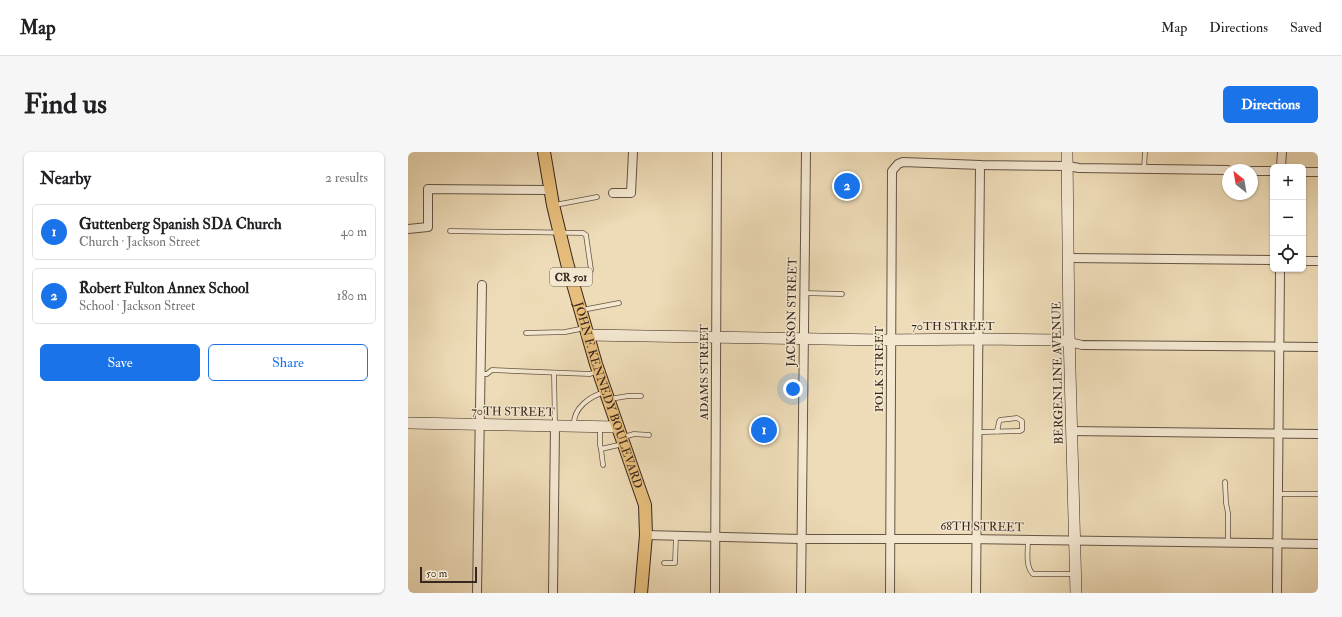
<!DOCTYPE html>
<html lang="en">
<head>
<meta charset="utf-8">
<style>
  body { margin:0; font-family:"IM FELL Double Pica",serif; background:#f6f6f6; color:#202124 }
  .controls { position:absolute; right:12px; top:12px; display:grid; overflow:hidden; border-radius:6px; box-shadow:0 1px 3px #0004 }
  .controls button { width:36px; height:36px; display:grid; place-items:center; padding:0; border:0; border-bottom:1px solid #e0e0e0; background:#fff; color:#202124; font:20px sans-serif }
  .compass { position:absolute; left:814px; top:12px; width:36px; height:36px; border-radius:50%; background:#fff; box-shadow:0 1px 3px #0004; rotate:329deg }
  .scale { position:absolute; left:12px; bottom:10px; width:57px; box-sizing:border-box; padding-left:4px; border:2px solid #37271e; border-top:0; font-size:11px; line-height:14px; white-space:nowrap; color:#37271e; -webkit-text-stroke:3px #f4e8d1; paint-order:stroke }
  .you { position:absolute; left:385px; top:237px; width:14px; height:14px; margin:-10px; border:3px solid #fff; border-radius:50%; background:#1a73e8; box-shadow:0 0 0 6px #1a73e833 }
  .badge { display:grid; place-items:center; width:26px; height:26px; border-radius:50%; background:#1a73e8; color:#fff; font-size:13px; font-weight:700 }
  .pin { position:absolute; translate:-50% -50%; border:2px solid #fff; box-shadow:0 1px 4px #0006 }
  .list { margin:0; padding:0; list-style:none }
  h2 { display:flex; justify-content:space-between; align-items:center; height:52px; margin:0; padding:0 16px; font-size:17px }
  h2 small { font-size:13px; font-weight:400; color:#757577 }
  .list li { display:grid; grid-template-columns:26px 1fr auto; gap:12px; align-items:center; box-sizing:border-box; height:56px; margin:0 8px 8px; padding:0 8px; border:1px solid #e0e0e0; border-radius:6px }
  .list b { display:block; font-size:15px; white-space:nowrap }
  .list p { margin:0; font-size:13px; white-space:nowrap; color:#757577 }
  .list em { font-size:13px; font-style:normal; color:#757577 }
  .actions { display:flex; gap:8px; padding:12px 16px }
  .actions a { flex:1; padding:9px 0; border:1px solid #1a73e8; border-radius:6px; text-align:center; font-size:14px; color:#1a73e8 }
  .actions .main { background:#1a73e8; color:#fff }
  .icon { flex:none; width:22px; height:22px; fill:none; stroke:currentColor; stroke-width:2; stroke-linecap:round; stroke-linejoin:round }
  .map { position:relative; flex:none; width:910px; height:441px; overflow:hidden; border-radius:6px }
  header { display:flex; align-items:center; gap:24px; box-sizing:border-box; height:56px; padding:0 20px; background:#fff; border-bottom:1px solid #e0e0e0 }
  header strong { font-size:19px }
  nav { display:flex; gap:22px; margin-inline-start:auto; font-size:14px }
  .intro { display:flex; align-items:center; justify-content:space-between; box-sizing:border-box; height:96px; padding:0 24px }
  h1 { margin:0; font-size:28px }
  .button { padding:10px 18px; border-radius:6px; background:#1a73e8; color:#fff; font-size:14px; font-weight:700 }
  main { display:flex; gap:24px; padding:0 24px }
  aside { flex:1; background:#fff; border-radius:6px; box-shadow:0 1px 3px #0004 }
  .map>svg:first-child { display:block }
</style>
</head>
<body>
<header>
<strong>Map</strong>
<nav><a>Map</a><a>Directions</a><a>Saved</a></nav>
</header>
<div class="intro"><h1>Find us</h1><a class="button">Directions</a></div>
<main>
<aside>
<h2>Nearby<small>2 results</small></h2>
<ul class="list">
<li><span class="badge">1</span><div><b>Guttenberg Spanish SDA Church</b><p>Church · Jackson Street</p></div><em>40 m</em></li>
<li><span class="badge">2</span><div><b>Robert Fulton Annex School</b><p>School · Jackson Street</p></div><em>180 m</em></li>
</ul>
<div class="actions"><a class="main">Save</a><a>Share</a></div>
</aside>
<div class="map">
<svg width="910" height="441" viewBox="0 0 910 441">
  <rect width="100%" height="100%" fill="#eedcb8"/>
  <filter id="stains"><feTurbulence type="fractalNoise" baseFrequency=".005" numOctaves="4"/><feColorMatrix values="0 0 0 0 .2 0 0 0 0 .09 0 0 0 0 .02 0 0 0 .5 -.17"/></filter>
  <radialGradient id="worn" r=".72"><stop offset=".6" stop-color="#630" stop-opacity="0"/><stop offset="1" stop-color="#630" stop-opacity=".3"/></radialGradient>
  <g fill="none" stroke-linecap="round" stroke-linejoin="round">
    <!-- lane casing -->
    <g stroke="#655444" stroke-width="5.5">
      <g id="lane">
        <path d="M736,17L737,0"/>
        <path d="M147,53L189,45"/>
        <path d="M42,79L175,81L178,83L183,118"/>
        <path d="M396,141L434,142"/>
        <path d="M174,158L211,151"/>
        <path d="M118,181L157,180L177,176"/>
        <path d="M146,221L147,273"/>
        <path d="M73,222H79L84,218L182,222L190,219"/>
        <path d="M202,247L220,244H233"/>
        <path d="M166,273C165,256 182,244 197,240"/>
        <path d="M192,276V293L193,297"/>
        <path d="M569,281L575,280L612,279L614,278V269L609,266L592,268L591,270L589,280"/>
        <path d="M216,285L226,282L241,283"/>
        <path d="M195,313L193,297L215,292"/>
        <path d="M817,330L818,351L820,361V390"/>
        <path d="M869,342H910"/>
        <path d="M620,388C620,399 617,414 625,422H667"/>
        <path d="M256,411H267L268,384"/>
      </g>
    </g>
    <!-- street casing -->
    <g stroke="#655444" stroke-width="10">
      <g id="street">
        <path d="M873,15L874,0"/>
        <path d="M844,19H865"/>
        <path d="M895,20H910"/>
        <path d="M205,41H223L225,0"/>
        <path d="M0,77L20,75V37L142,38"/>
        <path d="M661,106L865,108"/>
        <path d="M895,109H910"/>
        <path d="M661,190L674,193L910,195"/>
        <path d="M663,279L910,282"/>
        <path d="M238,383L393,387H559L910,392"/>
        <path d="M69,441L74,133"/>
        <path d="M145,441L147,274"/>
        <path d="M307,441L309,0"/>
        <path d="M393,441L398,0"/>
        <path d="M482,441L484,19L490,12L495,10L572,13L660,14L671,16L820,18"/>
        <path d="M568,441L572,13"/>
        <path d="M869,441L872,117"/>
      </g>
    </g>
    <!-- secondary casing -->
    <g stroke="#37271e" stroke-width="12">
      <g id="secondary">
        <path d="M659,0L661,181L668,441"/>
        <path d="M179,183L474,188L577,187L649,188L661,190"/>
        <path d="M0,271L210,275"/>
      </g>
    </g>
    <!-- primary casing -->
    <g stroke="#37271e" stroke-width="14">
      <g id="primary">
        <path id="s1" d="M136,0L145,53L159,111L188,212L237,353L238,383L233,441"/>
      </g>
    </g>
    <!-- lane -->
    <use href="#lane" stroke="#f4e8d1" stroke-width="4"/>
    <!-- street -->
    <use href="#street" stroke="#f4e8d1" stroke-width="8"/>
    <!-- secondary -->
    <use href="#secondary" stroke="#f4e8d1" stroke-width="11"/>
    <!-- primary -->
    <use href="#primary" stroke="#e7be7c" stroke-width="12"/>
  </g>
  <g text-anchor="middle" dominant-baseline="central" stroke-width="3" stroke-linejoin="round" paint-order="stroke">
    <!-- shield labels -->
    <rect fill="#f4e8d1" stroke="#706154" stroke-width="1" x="142" y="116" width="42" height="18" rx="3"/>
    <g font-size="11" font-weight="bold" fill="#37271e">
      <text x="163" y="125">CR 501</text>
    </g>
    <!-- street labels -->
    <g font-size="12" fill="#37271e" stroke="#f4e8d1">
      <text transform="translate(384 160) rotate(-89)">JACKSON STREET</text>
      <text x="545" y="174">70TH STREET</text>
      <text transform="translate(471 217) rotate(-90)">POLK STREET</text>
      <text transform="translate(296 220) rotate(-90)">ADAMS STREET</text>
      <text transform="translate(650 221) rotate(-91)">BERGENLINE AVENUE</text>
      <text stroke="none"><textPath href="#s1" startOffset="252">JOHN F. KENNEDY BOULEVARD</textPath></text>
      <text transform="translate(105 260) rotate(1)">70TH STREET</text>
      <text transform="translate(574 375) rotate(1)">68TH STREET</text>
    </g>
  </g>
  <rect width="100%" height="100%" filter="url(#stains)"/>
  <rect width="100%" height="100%" fill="url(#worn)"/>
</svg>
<div class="controls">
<button>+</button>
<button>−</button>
<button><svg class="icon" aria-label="locate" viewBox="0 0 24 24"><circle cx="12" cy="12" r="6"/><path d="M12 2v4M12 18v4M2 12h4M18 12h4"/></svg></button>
</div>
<svg class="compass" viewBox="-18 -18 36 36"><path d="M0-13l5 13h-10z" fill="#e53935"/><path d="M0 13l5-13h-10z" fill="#757577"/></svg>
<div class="scale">50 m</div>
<div class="you"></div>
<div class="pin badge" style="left:356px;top:278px">1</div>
<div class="pin badge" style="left:439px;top:34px">2</div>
</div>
</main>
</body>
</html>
